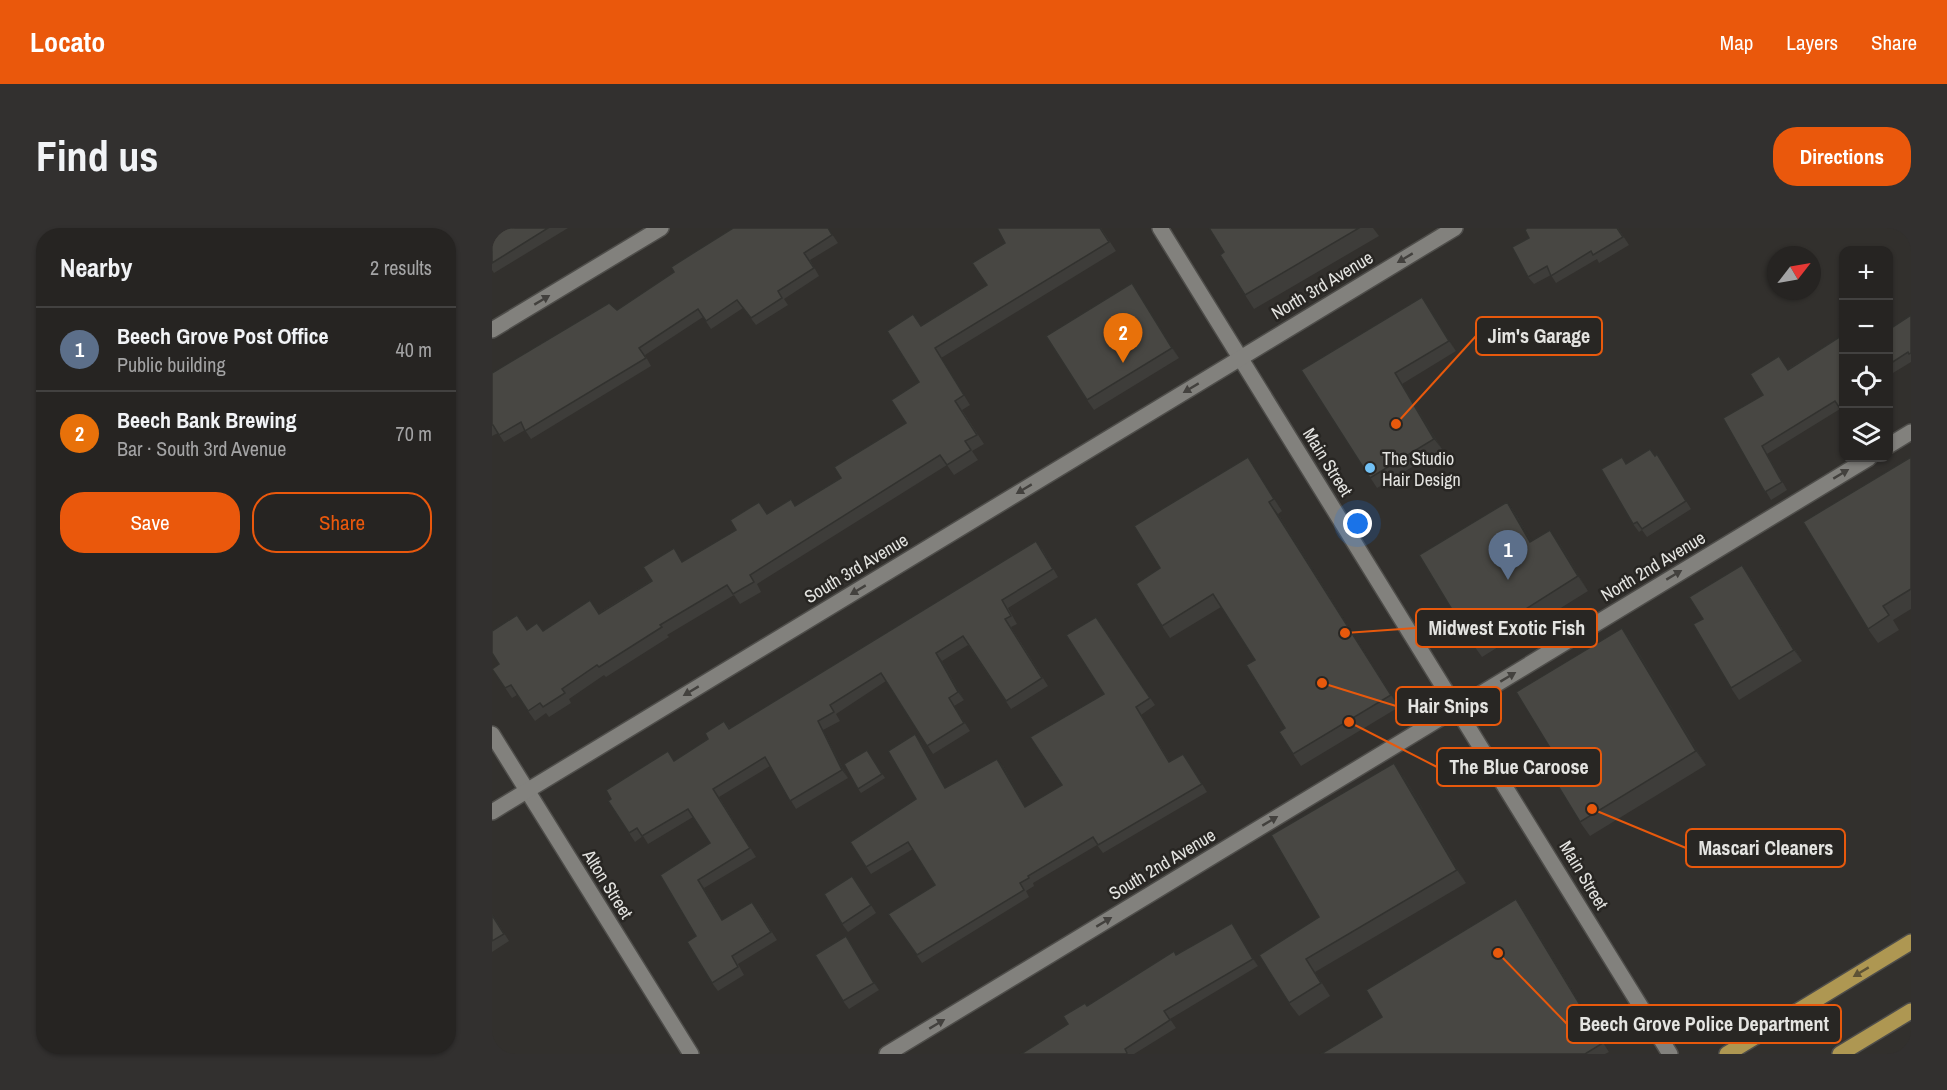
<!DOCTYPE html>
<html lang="en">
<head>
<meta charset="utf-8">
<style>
  body { margin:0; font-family:"Archivo Narrow",sans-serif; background:#32302f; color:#f1f3f6 }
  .controls { position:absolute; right:18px; top:18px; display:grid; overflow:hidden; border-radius:12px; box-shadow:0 2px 4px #0004 }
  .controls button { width:54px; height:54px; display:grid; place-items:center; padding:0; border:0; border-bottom:2px solid #424140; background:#262422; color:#f1f3f6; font:30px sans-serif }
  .compass { position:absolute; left:1275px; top:18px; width:54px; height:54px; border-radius:50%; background:#262422; box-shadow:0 2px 4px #0004; rotate:59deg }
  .you { position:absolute; left:866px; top:296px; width:21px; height:21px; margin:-15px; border:4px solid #fff; border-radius:50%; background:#1a73e8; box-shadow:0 0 0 9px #1a73e833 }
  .badge { display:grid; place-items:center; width:39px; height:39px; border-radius:50%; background:#ea580c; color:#fff; font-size:20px; font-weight:700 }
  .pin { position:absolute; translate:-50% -50px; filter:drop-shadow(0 2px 3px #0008) }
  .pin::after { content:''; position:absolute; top:32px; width:21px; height:18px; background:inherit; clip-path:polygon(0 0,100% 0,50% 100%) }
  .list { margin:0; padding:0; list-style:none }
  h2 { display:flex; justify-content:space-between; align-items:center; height:78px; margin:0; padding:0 24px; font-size:26px }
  h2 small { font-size:20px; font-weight:400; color:#a4a4a5 }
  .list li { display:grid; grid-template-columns:39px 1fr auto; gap:18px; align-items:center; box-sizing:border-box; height:84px; padding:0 24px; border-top:2px solid #424140 }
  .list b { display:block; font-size:22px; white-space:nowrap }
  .list p { margin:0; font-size:20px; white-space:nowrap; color:#a4a4a5 }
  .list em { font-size:20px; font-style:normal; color:#a4a4a5 }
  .actions { display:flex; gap:12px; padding:18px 24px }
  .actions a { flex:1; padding:14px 0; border:2px solid #ea580c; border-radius:24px; text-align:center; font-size:21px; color:#ea580c }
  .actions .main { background:#ea580c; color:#fff }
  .icon { flex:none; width:33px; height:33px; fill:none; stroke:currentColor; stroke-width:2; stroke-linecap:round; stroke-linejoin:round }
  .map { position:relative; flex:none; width:1419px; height:826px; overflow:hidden; border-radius:24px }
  header { display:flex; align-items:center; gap:36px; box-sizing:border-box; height:84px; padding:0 30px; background:#ea580c; color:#fff }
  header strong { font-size:28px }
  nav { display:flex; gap:33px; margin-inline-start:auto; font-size:21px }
  .intro { display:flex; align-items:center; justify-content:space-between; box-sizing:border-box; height:144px; padding:0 36px }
  h1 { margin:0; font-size:42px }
  .button { padding:15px 27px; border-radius:24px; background:#ea580c; color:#fff; font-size:21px; font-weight:700 }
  main { display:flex; gap:36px; padding:0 36px }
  aside { flex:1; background:#262422; border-radius:24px; box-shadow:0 2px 4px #0004 }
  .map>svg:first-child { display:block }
</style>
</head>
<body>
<header>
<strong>Locato</strong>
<nav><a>Map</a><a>Layers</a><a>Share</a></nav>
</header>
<div class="intro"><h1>Find us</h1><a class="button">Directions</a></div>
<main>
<aside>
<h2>Nearby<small>2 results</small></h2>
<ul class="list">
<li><span class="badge" style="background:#5c6f8a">1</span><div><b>Beech Grove Post Office</b><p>Public building</p></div><em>40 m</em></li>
<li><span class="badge" style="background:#e8710a">2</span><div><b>Beech Bank Brewing</b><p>Bar · South 3rd Avenue</p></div><em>70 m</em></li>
</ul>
<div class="actions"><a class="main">Save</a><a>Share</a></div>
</aside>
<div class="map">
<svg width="1419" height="826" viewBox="0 0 1419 826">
  <rect width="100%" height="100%" fill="#32302d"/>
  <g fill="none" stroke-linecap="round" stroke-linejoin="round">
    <!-- minor casing -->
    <g stroke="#4e4d4a" stroke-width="18">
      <g id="minor">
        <path d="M0,102L169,0"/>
        <path d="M0,506L199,826"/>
      </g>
    </g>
    <!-- tertiary casing -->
    <g stroke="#4e4d4a" stroke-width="18">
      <g id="tertiary">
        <path d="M668,0L1178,826"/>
        <path d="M1396,218L1419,204"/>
        <path d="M0,584L963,0"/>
        <path d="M395,826L1377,230"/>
      </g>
    </g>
    <!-- primary casing -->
    <g stroke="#4e4d4a" stroke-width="18">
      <g id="primary">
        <path d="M1235,826L1419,714"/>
        <path d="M1348,826L1419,783"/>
      </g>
    </g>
    <!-- minor -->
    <use href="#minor" stroke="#82817d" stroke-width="15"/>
    <!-- tertiary -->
    <use href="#tertiary" stroke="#82817d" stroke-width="15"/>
    <!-- primary -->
    <use href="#primary" stroke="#ae9752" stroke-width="15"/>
  </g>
  <!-- wall -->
  <g fill="#3e3d3a">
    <path d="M0,0H76L2,45L0,42Z"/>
    <path d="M336,0L346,15L318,32L327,48L292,71L296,77L264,97L251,80L219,101L211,89L153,127L159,138L39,211L33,202L12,214L6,205L0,208V145L125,82Z"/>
    <path d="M609,0L624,23L449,130L478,177L470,182L492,216L480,223L486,232L462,247L455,237L265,356L269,364L248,376L242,367L175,407L177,409L114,449L112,447L77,471L79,475L57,489L54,485L43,493L25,467L20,470L0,441L7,436L35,402L51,403L107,385L191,333L276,286L304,278L349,250L414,195L427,154L429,97Z"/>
    <path d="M717,0H881L887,8L762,81L753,67L732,24Z"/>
    <path d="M1126,0L1137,17L1107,35L1105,31L1064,55L1059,47L1042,56L1036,49Z"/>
    <path d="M640,55L687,130L602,182L595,172Z"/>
    <path d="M930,69L964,123L910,156L950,221L885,260L809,142Z"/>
    <path d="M1419,87V134L1396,148V102Z"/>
    <path d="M1352,103V186L1348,181L1275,226L1295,262L1279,272L1231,190L1271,167L1296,141L1349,108Z"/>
    <path d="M1163,228L1170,234L1199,281L1155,309L1150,302L1147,304L1141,296L1130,229L1135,236Z"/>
    <path d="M756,229L790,283L786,286L907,479L809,538L801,526L793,500L763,432L729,379L678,410L670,398Z"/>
    <path d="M1419,229V381L1401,392L1407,402L1386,415L1376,401Z"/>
    <path d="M1015,274L1025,288L1039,313L1068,316L1096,363L990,429L980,415Z"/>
    <path d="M550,321L566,349L516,380L525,396L519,399L556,458L519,481L476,417L450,433L472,472L462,478L478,503L441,526L394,453L344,486L348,493L331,502L356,550L304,581L278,538L227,569L264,629L212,660L231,692L266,682L285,712L246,736L252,747L226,763L220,755L204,708L168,647L218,615L201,589L156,616L151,608L143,614L116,573L182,533L216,511L232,493L238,500Z"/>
    <path d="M1258,348L1310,433L1247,472L1239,460L1211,391Z"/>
    <path d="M604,389L663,477L649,487L678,534L696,533L715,564L611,625L605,617L541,655L542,658L534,663L537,669L430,735L396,686L443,657L421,621L379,646L358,614L424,571L429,514L454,560L511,538L534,579L570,557L612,466Z"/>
    <path d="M1130,400L1140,414L1214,537L1098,608L1088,594L1074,546Z"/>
    <path d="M375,522L393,550L369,565L366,561Z"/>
    <path d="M912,549L974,655L823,744L838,768L807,788L797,775L827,689Z"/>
    <path d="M366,656L384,685L356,704L350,696Z"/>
    <path d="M1030,679L1117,824L1113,826H829L890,789Z"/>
    <path d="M0,686L17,713L0,724Z"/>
    <path d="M740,695L766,738L678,791L684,800L642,826H529L576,796L596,778Z"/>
    <path d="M354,708L387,762L357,781L351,773Z"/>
  </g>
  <!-- shaded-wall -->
  <g fill="#32322f">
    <path d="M640,55L647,65L687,130L680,120Z"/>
    <path d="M930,69L938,80L964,123L957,113Z"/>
    <path d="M903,145L910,156L950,221L942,211Z"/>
    <path d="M756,229L764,241L790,283L782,271Z"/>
    <path d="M777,274L786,286L907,479L899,467Z"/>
    <path d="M1015,274L1025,288L1048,328L1038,314Z"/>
    <path d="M1058,302L1068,316L1096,363L1086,348Z"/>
    <path d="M1250,337L1258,348L1310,433L1302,422Z"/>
    <path d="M1130,400L1140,414L1214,537L1204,523Z"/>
    <path d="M444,425L450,433L472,472L466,464Z"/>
    <path d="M326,493L331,502L356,550L350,542Z"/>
    <path d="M423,506L429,514L459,567L453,560Z"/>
    <path d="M505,531L511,538L539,587L533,579Z"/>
    <path d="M902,535L912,549L974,655L965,642Z"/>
    <path d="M206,652L212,660L236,700L230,692Z"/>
    <path d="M1024,671L1030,679L1117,824L1111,815Z"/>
    <path d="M740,695L745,703L766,738L761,731Z"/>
    <path d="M354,708L359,715L387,762L382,755Z"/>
  </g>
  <!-- building -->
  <g fill="#484743" stroke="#32322f" stroke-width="1.5">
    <path d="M0,0H56L0,35Z"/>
    <path d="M241,0H336L340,7L312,25L322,40L286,63L290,70L259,90L245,72L214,93L206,81L147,120L154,130L33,203L29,194L7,207L1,197H0V145L117,75L125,82L182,44L179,39Z"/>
    <path d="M505,0H608L617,14L443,120L472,167L463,173L485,207L473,213L479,222L455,237L448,227L258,347L262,354L241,366L235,357L168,397L170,399L107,439L105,437L70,461L73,465L51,479L48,475L36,483L19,457L13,460L0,441L7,436L0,425V403L25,387L35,402L45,395L51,403L98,372L107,386L160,353L151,339L182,320L190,334L244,302L238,292L267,274L275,286L299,271L303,278L349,250L342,239L414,195L399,172L427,154L395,103L421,86L429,98L495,57L480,35L513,15Z"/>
    <path d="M717,0H867L753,67L728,27L732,24Z"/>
    <path d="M1035,0H1125L1131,9L1101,27L1099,23L1059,48L1055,38L1036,49L1020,19L1037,10L1033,2Z"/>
    <path d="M640,55L680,120L595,172L554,108Z"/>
    <path d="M930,69L957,113L903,145L942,211L878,250L809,142Z"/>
    <path d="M1352,86V96L1347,89Z"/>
    <path d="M1419,87V125L1417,126L1416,124L1396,137V102Z"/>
    <path d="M1352,103V180L1349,182L1343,173L1270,218L1290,254L1273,264L1231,190L1271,167L1258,146L1287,128L1296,142L1349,108L1347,106Z"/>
    <path d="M1158,221L1163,228L1165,226L1194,273L1150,301L1145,294L1141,296L1109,241L1130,229L1134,236Z"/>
    <path d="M756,229L782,271L777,274L899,467L801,526L787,504L793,500L754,437L763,432L721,366L670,398L644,356L668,340L642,298Z"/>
    <path d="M1419,229V361L1391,378L1397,387L1376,401L1311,294Z"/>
    <path d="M1015,274L1038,314L1058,302L1086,348L980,415L927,327Z"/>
    <path d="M544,313L561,341L510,372L519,388L513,391L550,450L514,473L471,408L444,425L466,464L457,470L472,495L435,518L389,445L338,477L342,484L326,493L350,542L298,573L273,529L221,561L258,620L206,652L230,692L260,674L279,704L240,728L246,739L220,755L195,714L204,708L168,647L218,615L196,581L150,608L145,600L137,605L116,573L119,571L114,562L176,523L182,533L216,511L213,505L232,493L237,501Z"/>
    <path d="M1250,337L1302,422L1239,460L1201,396L1211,391L1197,369Z"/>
    <path d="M604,389L658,470L644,479L677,534L691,526L710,556L606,617L601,609L536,648L537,650L528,655L532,662L425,727L396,686L443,657L416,614L374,639L358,614L424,571L396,523L423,506L453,560L505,531L533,579L570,557L538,509L612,466L574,407Z"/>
    <path d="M1130,400L1204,523L1088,594L1063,553L1074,546L1024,464Z"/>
    <path d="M375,522L390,546L366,561L352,536Z"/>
    <path d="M902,535L965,642L814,731L829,755L797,775L767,727L827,689L779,607Z"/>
    <path d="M360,648L379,677L350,696L332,666Z"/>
    <path d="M1024,671L1111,815L1093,826H829L890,789L874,762Z"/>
    <path d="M0,687L12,706L0,713Z"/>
    <path d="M740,695L761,731L672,783L678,792L633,821L635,825L634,826H529L576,796L571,788L593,775L595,778L682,723L684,727Z"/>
    <path d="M354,708L382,755L351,773L323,727Z"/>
  </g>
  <!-- one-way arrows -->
  <defs><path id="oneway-solid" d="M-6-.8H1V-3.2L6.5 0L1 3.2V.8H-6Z" transform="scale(1.5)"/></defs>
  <g fill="#43413e">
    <use href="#oneway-solid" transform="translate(913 30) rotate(149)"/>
    <use href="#oneway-solid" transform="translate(50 72) rotate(-31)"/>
    <use href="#oneway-solid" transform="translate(699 160) rotate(149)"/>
    <use href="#oneway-solid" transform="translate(1349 246) rotate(-31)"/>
    <use href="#oneway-solid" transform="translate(532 261) rotate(149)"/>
    <use href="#oneway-solid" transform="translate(1182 347) rotate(-31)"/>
    <use href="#oneway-solid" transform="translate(366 362) rotate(149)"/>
    <use href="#oneway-solid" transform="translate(1016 449) rotate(-31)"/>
    <use href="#oneway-solid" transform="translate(199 463) rotate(149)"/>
    <use href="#oneway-solid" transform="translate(778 593) rotate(-31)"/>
    <use href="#oneway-solid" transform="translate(612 694) rotate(-31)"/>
    <use href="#oneway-solid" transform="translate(445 796) rotate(-31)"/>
  </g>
  <use fill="#5e5336" href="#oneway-solid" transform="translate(1369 744) rotate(149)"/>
  <!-- markers -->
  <circle fill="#72c1f5" stroke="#282623" stroke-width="2" cx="878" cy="240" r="6"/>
  <g text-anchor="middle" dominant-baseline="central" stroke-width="5" stroke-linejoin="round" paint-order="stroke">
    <!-- street labels -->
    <g font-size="18" fill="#e4e4e1" stroke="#282623">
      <text transform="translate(830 57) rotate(-31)">North 3rd Avenue</text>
      <text transform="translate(836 234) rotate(58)">Main Street</text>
      <text transform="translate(1161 338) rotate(-31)">North 2nd Avenue</text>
      <text transform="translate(364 340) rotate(-31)">South 3rd Avenue</text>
      <text transform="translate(670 636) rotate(-31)">South 2nd Avenue</text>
      <text transform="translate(1092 647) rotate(59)">Main Street</text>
      <text transform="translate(116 656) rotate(58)">Alton Street</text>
    </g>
    <!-- poi labels -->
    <g font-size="18" fill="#e4e4e1" stroke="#282623" text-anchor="start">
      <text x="890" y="230">The Studio<tspan x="890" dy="21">Hair Design</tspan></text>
    </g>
  </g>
  <!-- callouts -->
  <path fill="none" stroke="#e8590c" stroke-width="2" d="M904 196L984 108M853 405L924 400M830 455L904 478M857 494L945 539M1100 581L1194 620M1006 725L1075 796"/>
  <g fill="#e8590c" stroke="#282623" stroke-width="2">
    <circle cx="904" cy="196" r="6"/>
    <circle cx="853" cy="405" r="6"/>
    <circle cx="830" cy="455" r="6"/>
    <circle cx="857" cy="494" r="6"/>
    <circle cx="1100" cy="581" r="6"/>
    <circle cx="1006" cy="725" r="6"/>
  </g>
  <g fill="#282623" stroke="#e8590c" stroke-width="2">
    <rect x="984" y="89" width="126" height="38" rx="6"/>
    <rect x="924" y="381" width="181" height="38" rx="6"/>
    <rect x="904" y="459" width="105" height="38" rx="6"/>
    <rect x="945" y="520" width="164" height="38" rx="6"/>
    <rect x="1194" y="601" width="159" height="38" rx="6"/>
    <rect x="1075" y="777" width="274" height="38" rx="6"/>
  </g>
  <g font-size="20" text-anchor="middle" font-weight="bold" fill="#e4e4e1">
    <text x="1047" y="115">Jim's Garage</text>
    <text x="1015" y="407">Midwest Exotic Fish</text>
    <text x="956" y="485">Hair Snips</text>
    <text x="1027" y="546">The Blue Caroose</text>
    <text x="1274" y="627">Mascari Cleaners</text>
    <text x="1212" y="803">Beech Grove Police Department</text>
  </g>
</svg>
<div class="controls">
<button>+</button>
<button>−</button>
<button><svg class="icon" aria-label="locate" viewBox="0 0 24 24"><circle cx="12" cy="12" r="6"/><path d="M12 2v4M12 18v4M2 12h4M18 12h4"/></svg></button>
<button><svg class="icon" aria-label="layers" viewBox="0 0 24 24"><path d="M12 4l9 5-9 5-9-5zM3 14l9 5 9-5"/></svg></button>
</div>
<svg class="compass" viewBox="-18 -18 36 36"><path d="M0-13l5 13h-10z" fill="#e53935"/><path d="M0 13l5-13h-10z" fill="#a4a4a5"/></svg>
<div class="you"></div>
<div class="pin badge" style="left:1016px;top:352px;background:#5c6f8a">1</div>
<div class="pin badge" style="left:631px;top:135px;background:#e8710a">2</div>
</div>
</main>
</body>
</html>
